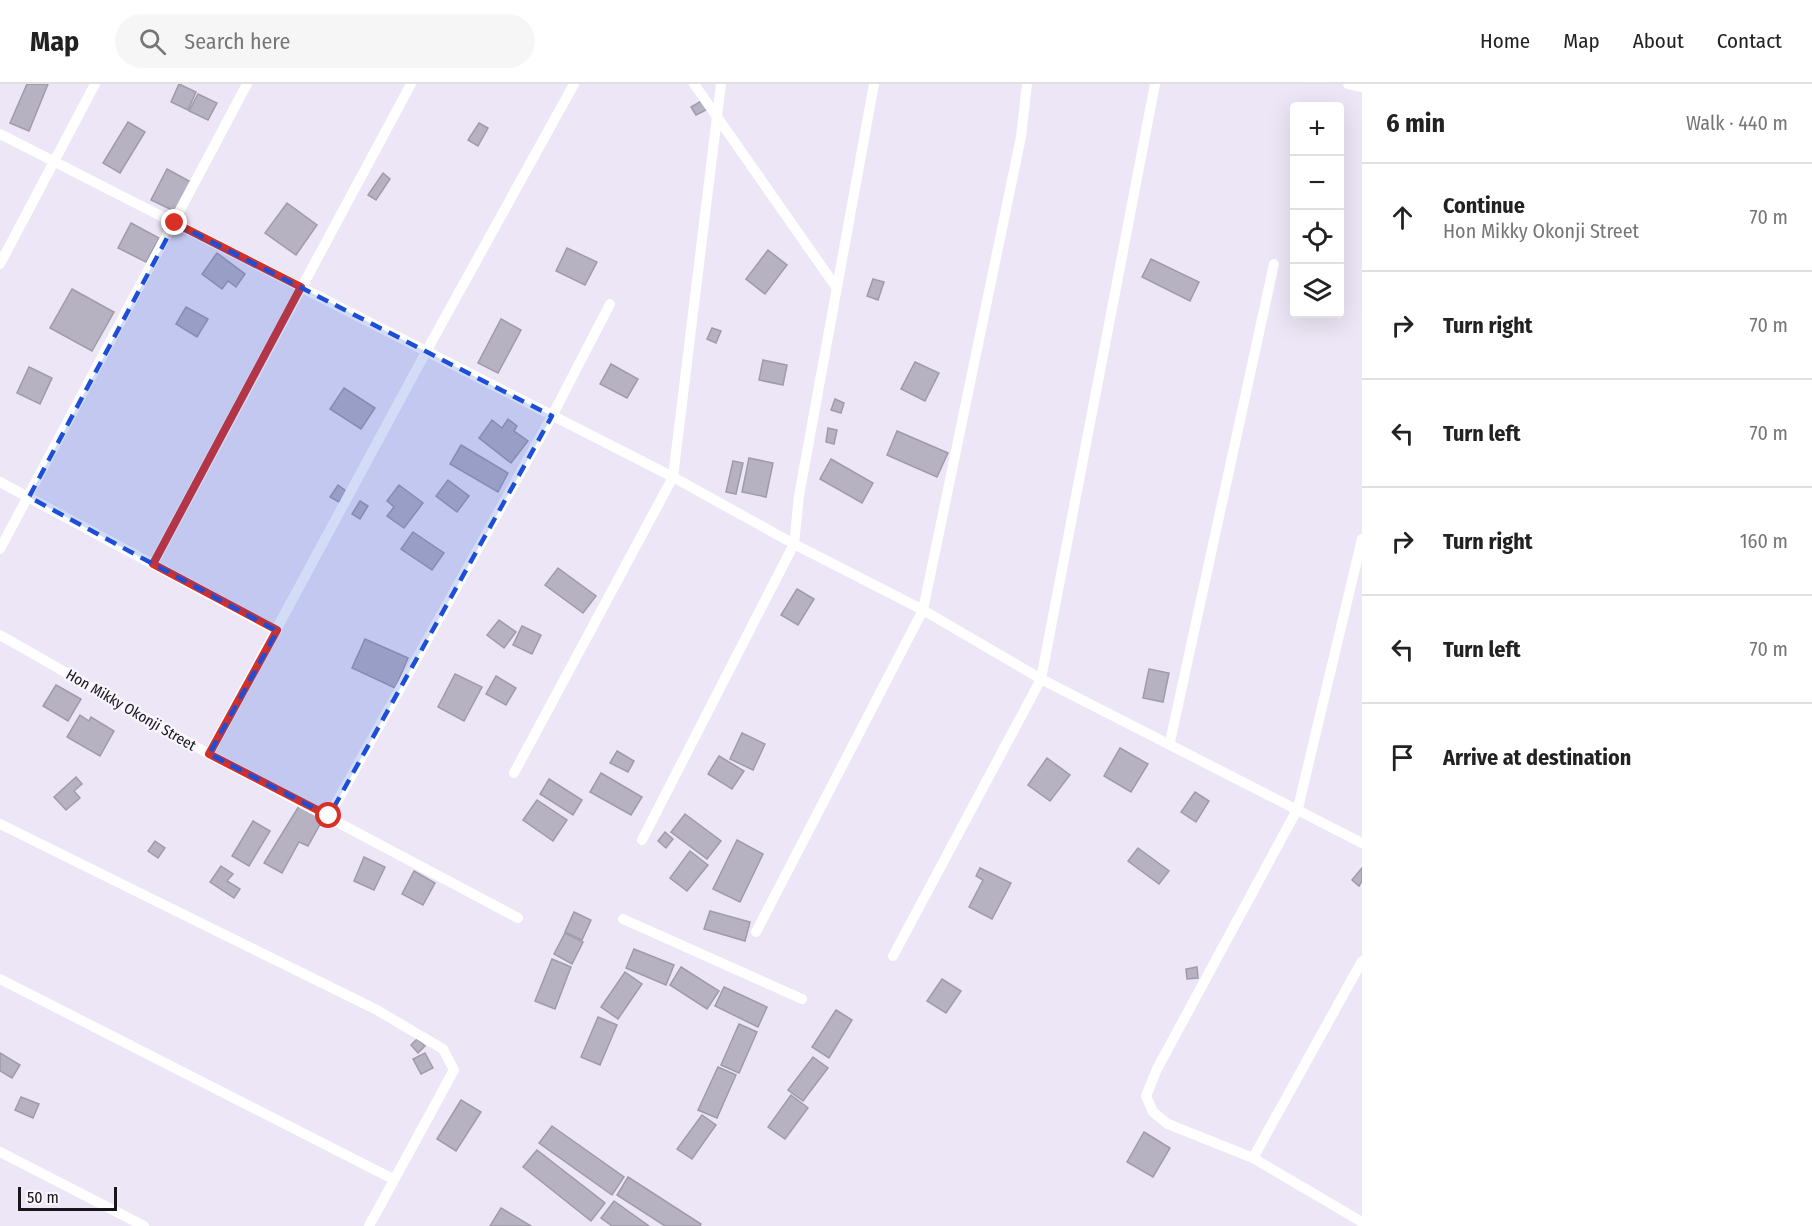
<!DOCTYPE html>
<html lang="en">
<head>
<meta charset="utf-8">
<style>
  body { margin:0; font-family:"Fira Sans Condensed",sans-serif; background:#f6f6f6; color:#222 }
  .controls { position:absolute; right:18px; top:18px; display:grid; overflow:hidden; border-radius:6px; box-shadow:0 6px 24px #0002 }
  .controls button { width:54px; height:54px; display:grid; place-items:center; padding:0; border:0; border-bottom:2px solid #e0e0e0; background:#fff; color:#222; font:30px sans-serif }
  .scale { position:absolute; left:18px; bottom:15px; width:99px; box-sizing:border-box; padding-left:6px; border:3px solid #18161b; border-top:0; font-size:16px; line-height:21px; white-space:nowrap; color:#18161b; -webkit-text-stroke:4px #f8f5fe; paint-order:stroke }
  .stop { position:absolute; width:18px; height:18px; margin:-14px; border:4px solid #d93025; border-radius:50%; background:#fff }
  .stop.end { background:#d93025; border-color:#fff; box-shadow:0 2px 6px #0008 }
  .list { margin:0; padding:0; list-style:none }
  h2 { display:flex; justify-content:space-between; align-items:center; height:78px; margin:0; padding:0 24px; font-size:26px }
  h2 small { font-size:20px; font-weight:400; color:#767676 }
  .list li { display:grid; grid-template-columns:39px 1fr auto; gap:18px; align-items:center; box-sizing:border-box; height:108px; padding:0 24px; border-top:2px solid #e0e0e0 }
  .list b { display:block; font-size:22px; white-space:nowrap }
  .list p { margin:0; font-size:20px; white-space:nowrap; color:#767676 }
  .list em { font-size:20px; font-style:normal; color:#767676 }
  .icon { flex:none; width:33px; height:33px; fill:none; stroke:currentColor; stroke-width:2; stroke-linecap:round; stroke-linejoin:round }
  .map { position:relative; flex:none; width:1362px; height:1142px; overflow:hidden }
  header { display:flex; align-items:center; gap:36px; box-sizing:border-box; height:84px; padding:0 30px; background:#fff; border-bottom:2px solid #e0e0e0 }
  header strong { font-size:28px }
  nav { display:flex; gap:33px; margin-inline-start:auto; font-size:21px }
  .search { width:420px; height:54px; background:#f6f6f6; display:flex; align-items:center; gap:15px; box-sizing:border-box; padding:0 21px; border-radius:33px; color:#767676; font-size:22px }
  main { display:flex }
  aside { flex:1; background:#fff }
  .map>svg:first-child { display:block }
</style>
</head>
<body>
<header>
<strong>Map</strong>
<div class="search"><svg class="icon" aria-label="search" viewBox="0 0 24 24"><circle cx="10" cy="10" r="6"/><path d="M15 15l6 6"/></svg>Search here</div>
<nav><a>Home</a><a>Map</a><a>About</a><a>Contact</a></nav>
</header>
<main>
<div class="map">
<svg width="1362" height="1142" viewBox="0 0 1362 1142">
  <rect width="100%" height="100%" fill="#ece6f6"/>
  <!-- building -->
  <g fill="#b7b2c1" stroke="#a09ba9" stroke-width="1.5">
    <path d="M27,0H48L29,47L10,39Z"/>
    <path d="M179,0L196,8L188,26L171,18Z"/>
    <path d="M198,10L217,19L208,36L189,27Z"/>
    <path d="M703,16L708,25L696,31L691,23Z"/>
    <path d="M128,38L145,48L120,89L103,79Z"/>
    <path d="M479,39L488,44L478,62L468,56Z"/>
    <path d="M167,85L191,98L176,128L151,116Z"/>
    <path d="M383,89L390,95L376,116L368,111Z"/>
    <path d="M287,119L317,141L296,171L265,149Z"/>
    <path d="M131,139L159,154L146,178L118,164Z"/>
    <path d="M567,164L597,178L585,201L556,187Z"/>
    <path d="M768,166L787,181L765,210L746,195Z"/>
    <path d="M217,169L245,190L236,203L228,197L222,205L202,190Z"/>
    <path d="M1151,175L1199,198L1190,217L1142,193Z"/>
    <path d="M873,195L884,198L878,216L867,212Z"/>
    <path d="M72,205L114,228L92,267L50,244Z"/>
    <path d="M186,223L208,235L197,253L176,240Z"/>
    <path d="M501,235L521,246L498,289L478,279Z"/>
    <path d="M712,244L721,247L716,259L707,255Z"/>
    <path d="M763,276L787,281L783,301L759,296Z"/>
    <path d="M915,278L939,289L925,317L901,305Z"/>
    <path d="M611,280L638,295L627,314L600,300Z"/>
    <path d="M29,283L52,294L40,320L17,309Z"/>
    <path d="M344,304L375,324L361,345L330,325Z"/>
    <path d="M835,315L844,319L841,329L831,326Z"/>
    <path d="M508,335L517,342L514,347L528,357L511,379L479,354L492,336L502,344Z"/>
    <path d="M828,344L837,346L834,360L826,358Z"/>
    <path d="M897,347L948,369L937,393L887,371Z"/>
    <path d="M461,361L508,389L498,408L450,380Z"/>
    <path d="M749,374L773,379L766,413L742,408Z"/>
    <path d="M831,375L873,399L862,419L820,395Z"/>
    <path d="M733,377L743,379L736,410L726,408Z"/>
    <path d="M448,396L469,412L457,428L436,412Z"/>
    <path d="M338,401L346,407L339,418L330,413Z"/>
    <path d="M399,401L423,419L404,444L387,432L394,423L387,417Z"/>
    <path d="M360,417L368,422L360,435L352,430Z"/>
    <path d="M413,448L444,469L432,486L401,465Z"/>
    <path d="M558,484L596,512L583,529L545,501Z"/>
    <path d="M797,505L814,515L798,541L781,531Z"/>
    <path d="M499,536L516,548L504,564L487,551Z"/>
    <path d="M522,542L541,551L532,570L513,561Z"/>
    <path d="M365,555L408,574L395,604L352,584Z"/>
    <path d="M1149,585L1169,589L1163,618L1143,614Z"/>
    <path d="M455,590L482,603L464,637L438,623Z"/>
    <path d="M496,592L516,604L506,621L486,610Z"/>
    <path d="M56,601L81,615L68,637L43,622Z"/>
    <path d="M80,631L89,637L91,633L114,647L100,672L67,653Z"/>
    <path d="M742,649L765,660L753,686L730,675Z"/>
    <path d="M1120,664L1148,680L1131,708L1104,692Z"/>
    <path d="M617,667L634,677L628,688L610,679Z"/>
    <path d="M719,672L744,687L732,705L708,690Z"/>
    <path d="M1047,674L1070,691L1050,717L1028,701Z"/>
    <path d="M601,689L642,713L631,731L590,708Z"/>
    <path d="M76,693L82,700L74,707L80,714L66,726L54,713Z"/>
    <path d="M549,695L582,716L573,731L540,710Z"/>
    <path d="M1195,708L1209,717L1196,738L1181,728Z"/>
    <path d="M537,716L567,736L553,757L523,736Z"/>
    <path d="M299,722L323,735L308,762L299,758L282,789L264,779Z"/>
    <path d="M685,730L721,757L707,775L671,748Z"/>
    <path d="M253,737L270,747L249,782L232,772Z"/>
    <path d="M665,748L673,755L666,764L658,757Z"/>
    <path d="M737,756L763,770L740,818L713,805Z"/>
    <path d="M155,757L165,764L158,774L148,767Z"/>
    <path d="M1138,764L1169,787L1159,800L1128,777Z"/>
    <path d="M690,767L708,781L687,807L670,794Z"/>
    <path d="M364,773L385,783L374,806L354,797Z"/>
    <path d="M221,782L233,790L227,797L240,805L234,814L210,798Z"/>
    <path d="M980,784L1011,799L992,835L969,823L983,796L976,792Z"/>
    <path d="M1362,784V797L1359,802L1352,796Z"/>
    <path d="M414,787L435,799L423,821L402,810Z"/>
    <path d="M710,827L750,838L745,857L704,845Z"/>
    <path d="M574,828L591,836L582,856L565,848Z"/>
    <path d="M565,849L583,858L572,880L554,870Z"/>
    <path d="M634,865L674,881L666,901L626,884Z"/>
    <path d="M552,875L571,883L555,925L535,917Z"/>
    <path d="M681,883L719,907L707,925L670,901Z"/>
    <path d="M1197,883L1198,894L1187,895L1186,885Z"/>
    <path d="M625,888L642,900L618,935L601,923Z"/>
    <path d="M942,895L961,907L946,929L927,917Z"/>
    <path d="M724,903L767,923L758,943L715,922Z"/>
    <path d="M836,926L852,936L829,974L812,963Z"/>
    <path d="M598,933L617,941L600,981L581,973Z"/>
    <path d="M739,940L757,948L739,989L721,981Z"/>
    <path d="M417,955L425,962L418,969L411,961Z"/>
    <path d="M0,969L20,981L12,994L0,987Z"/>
    <path d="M425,969L433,984L421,990L413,975Z"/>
    <path d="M813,973L828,984L803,1017L788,1006Z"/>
    <path d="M718,983L736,991L717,1034L698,1026Z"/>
    <path d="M791,1011L808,1024L785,1055L768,1043Z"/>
    <path d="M21,1013L39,1020L33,1034L15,1026Z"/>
    <path d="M461,1016L481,1028L456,1067L437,1055Z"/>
    <path d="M702,1031L716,1041L692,1075L677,1065Z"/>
    <path d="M552,1042L624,1093L612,1111L539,1059Z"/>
    <path d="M1144,1048L1170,1064L1153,1093L1127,1078Z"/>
    <path d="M537,1066L605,1119L591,1137L523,1083Z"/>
    <path d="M628,1093L701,1140L700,1142H665L617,1111Z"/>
    <path d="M614,1117L649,1142H612L601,1134Z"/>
    <path d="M501,1124L531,1142H490Z"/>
  </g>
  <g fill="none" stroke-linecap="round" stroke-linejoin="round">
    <!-- street -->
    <g stroke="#fff" stroke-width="10">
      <path d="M694,0L836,203"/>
      <path d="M1348,0L1362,3"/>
      <path d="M0,50L673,393L794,460L923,526L1041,595L1362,759"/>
      <path d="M0,180L95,0"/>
      <path d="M0,398L277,547"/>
      <path d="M0,465L247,0"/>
      <path d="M153,480L411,0"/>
      <path d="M0,551L209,670L518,834"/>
      <path d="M1170,658L1274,180"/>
      <path d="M209,670L427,266L574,0"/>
      <path d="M514,689L673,393L721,0"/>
      <path d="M329,732L552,332L610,220"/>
      <path d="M0,740L377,926L443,965L454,986L369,1142"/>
      <path d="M642,756L794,460L799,412L874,0"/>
      <path d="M623,835L802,915"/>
      <path d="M756,848L923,526L1021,53L1027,0"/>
      <path d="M893,872L1041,595L1155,0"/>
      <path d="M1362,877L1253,1074L1362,1138"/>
      <path d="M0,895L393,1095"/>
      <path d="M0,1068L144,1142"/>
      <path d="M1253,1074L1168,1040L1153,1028L1146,1012L1157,985L1298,724L1362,455"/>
    </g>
  </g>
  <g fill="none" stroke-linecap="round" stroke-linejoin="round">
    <!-- route -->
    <path stroke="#d93025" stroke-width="8" d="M175,139L301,203L153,480L277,546L209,670L329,732"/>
  </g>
  <!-- marked area -->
  <path fill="#1d4ed8" fill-opacity="0.2" stroke="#1d4ed8" stroke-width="4.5" stroke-dasharray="12 8" stroke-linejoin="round" d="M175,139L552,332L329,732L209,670L277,547L29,413Z"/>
  <g text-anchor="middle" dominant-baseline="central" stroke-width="4.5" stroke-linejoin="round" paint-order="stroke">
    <!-- street labels -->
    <g font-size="15" fill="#18161b" stroke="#f8f5fe">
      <text transform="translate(131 626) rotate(30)">Hon Mikky Okonji Street</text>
    </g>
  </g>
</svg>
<div class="controls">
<button>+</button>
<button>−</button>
<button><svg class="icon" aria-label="locate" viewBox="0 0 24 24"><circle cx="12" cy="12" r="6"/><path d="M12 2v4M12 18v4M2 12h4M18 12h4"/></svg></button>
<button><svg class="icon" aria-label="layers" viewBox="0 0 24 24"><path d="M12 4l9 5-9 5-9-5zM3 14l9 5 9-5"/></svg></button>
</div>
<div class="scale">50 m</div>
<div class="stop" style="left:329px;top:732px"></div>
<div class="stop end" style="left:175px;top:139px"></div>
</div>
<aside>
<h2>6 min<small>Walk · 440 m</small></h2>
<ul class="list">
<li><svg class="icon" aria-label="ahead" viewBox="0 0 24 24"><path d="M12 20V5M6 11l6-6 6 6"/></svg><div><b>Continue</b><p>Hon Mikky Okonji Street</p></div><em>70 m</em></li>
<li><svg class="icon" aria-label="right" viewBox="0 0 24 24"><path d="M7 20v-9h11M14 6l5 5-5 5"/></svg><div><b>Turn right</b></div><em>70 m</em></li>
<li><svg class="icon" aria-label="left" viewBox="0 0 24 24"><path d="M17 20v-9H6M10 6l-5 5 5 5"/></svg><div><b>Turn left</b></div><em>70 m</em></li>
<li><svg class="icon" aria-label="right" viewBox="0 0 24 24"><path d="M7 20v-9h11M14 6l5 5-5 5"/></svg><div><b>Turn right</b></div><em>160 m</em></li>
<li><svg class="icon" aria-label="left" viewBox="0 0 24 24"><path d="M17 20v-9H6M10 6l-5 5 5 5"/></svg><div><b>Turn left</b></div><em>70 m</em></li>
<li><svg class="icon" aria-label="arrive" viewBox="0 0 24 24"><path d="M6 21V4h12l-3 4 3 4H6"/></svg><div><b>Arrive at destination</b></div></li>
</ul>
</aside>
</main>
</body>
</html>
